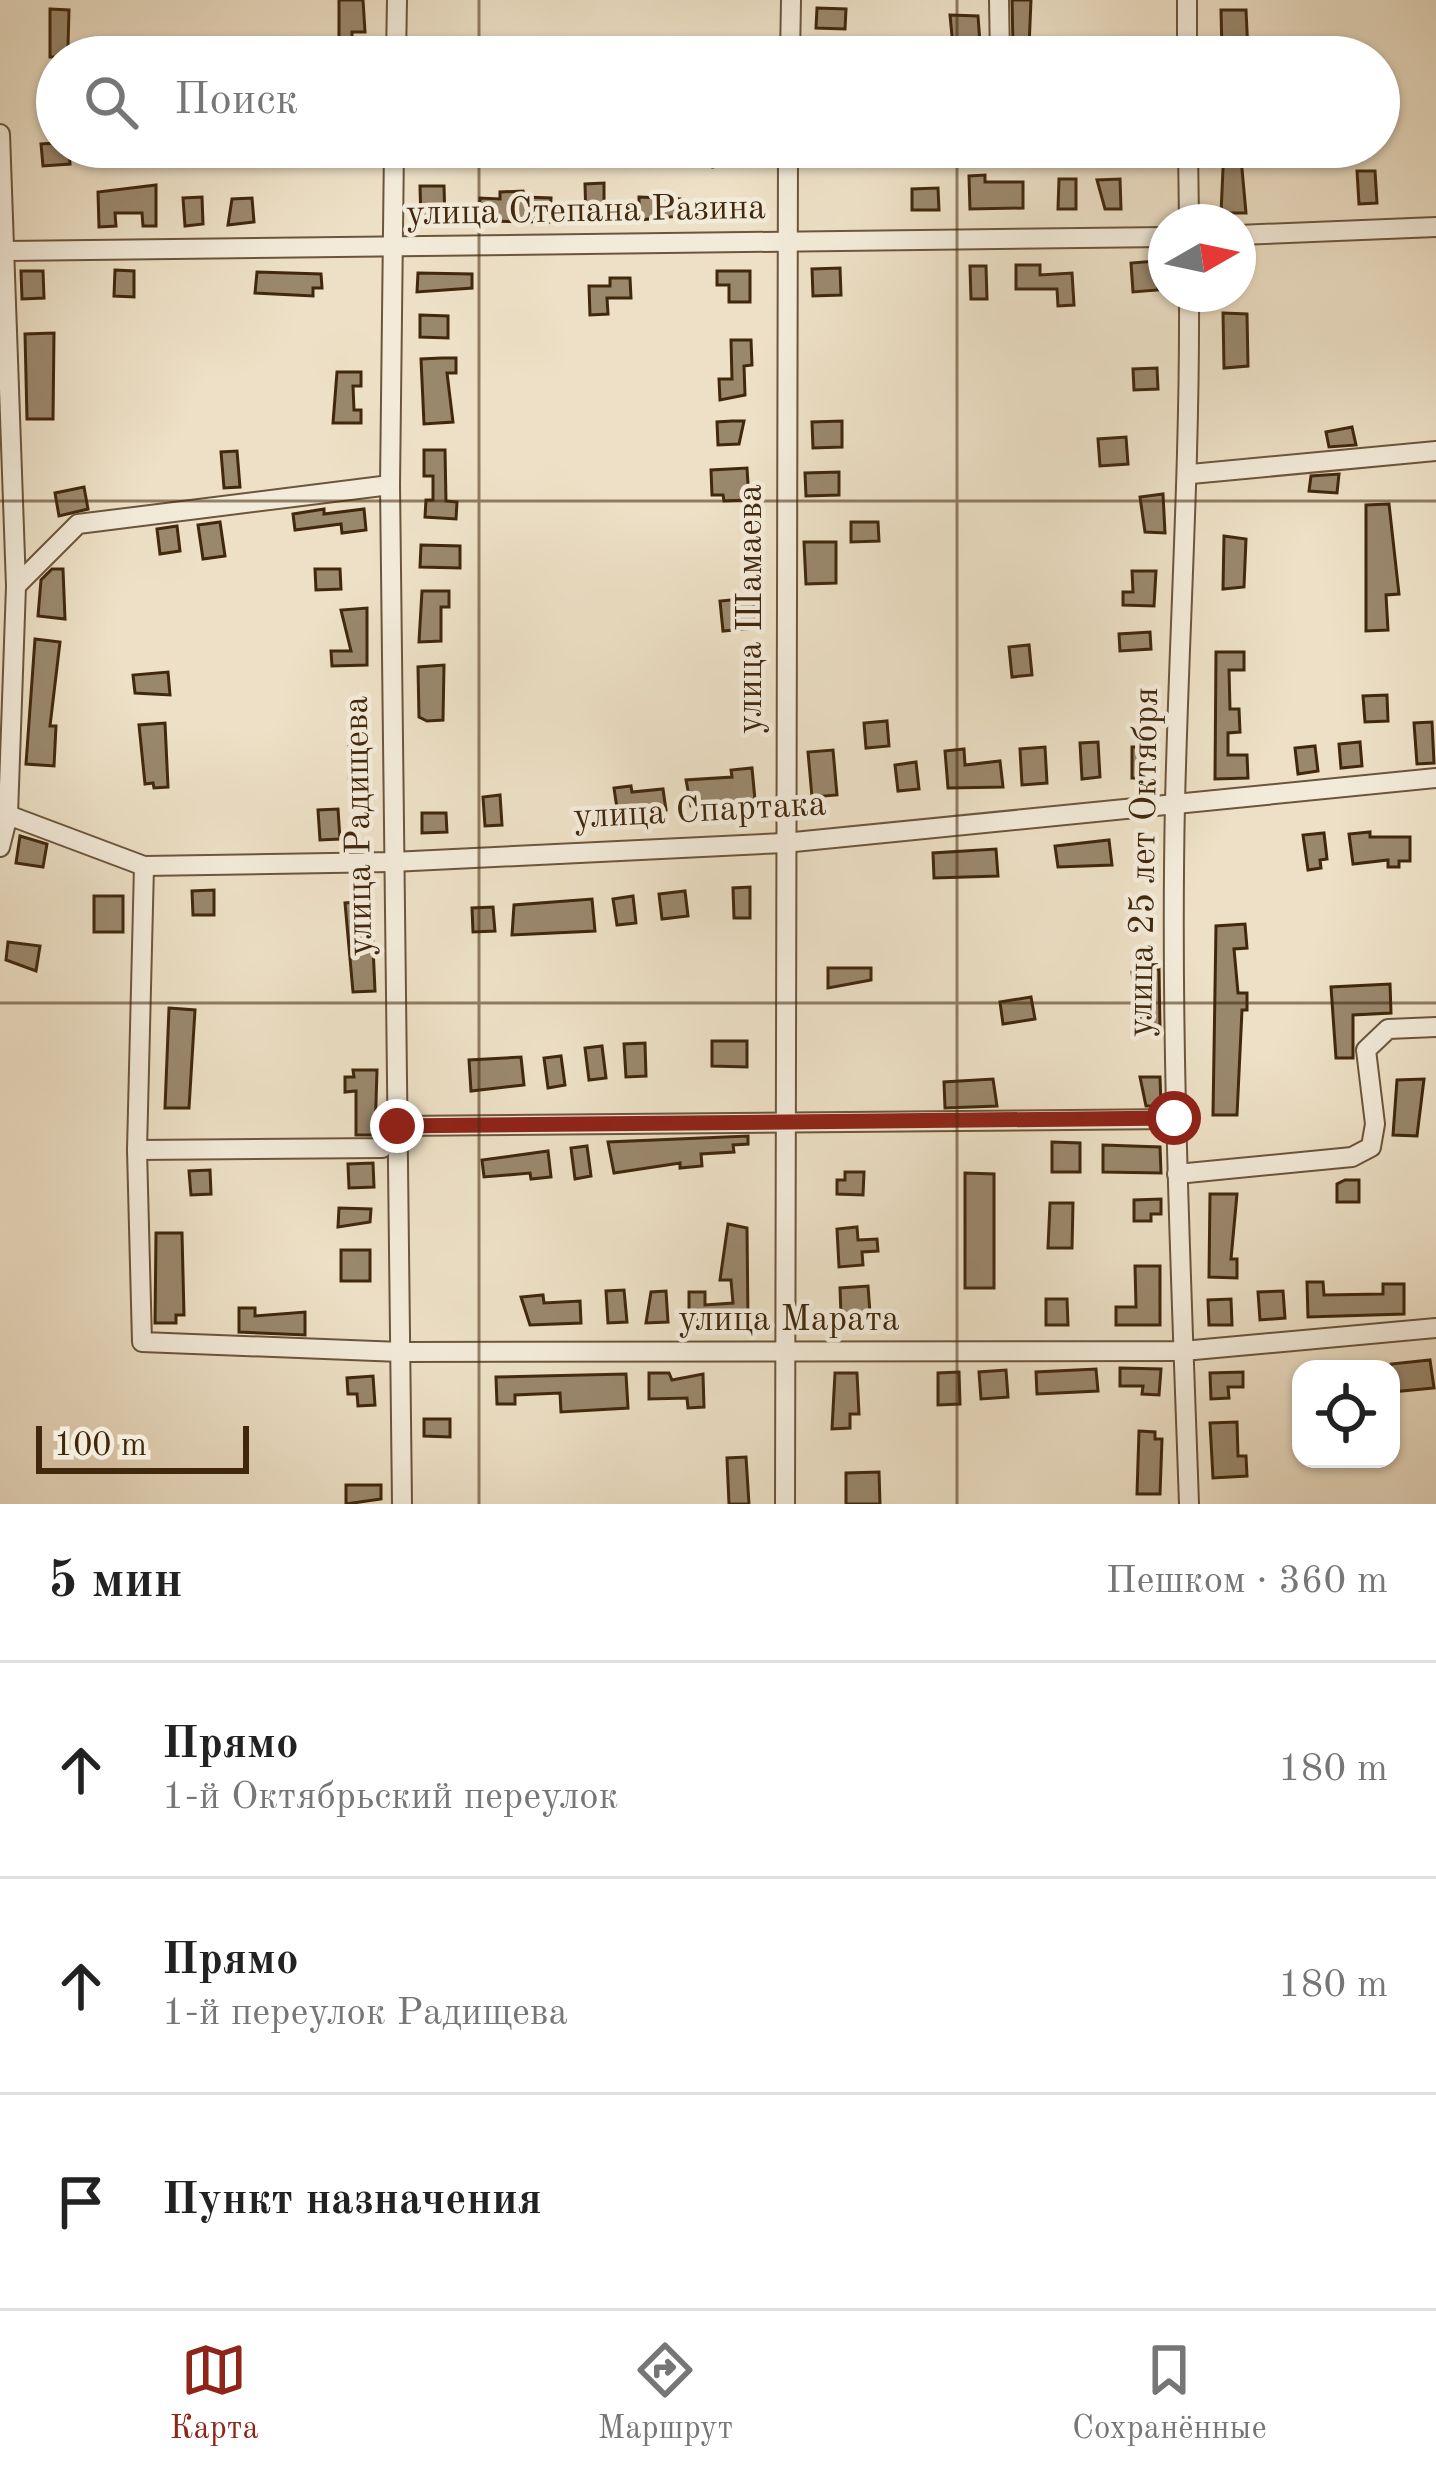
<!DOCTYPE html>
<html lang="ru">
<head>
<meta charset="utf-8">
<style>
  body { margin:0; font-family:"Old Standard TT",serif; background:#f6f6f6; color:#222 }
  .controls { position:absolute; right:36px; bottom:36px; display:grid; overflow:hidden; border-radius:24px; box-shadow:0 3px 9px #0004 }
  .controls button { width:108px; height:108px; display:grid; place-items:center; padding:0; border:0; border-bottom:3px solid #e0e0e0; background:#fff; color:#222; font:60px sans-serif }
  .compass { position:absolute; left:1148px; top:204px; width:108px; height:108px; border-radius:50%; background:#fff; box-shadow:0 3px 9px #0004; rotate:81deg }
  .scale { position:absolute; left:36px; bottom:30px; width:213px; box-sizing:border-box; padding-left:12px; border:6px solid #41280d; border-top:0; font-size:33px; line-height:42px; white-space:nowrap; color:#41280d; -webkit-text-stroke:9px #f3ebda; paint-order:stroke }
  .stop { position:absolute; width:36px; height:36px; margin:-27px; border:9px solid #8f2418; border-radius:50%; background:#fff }
  .stop.end { background:#8f2418; border-color:#fff; box-shadow:0 3px 12px #0008 }
  .list { margin:0; padding:0; list-style:none }
  h2 { display:flex; justify-content:space-between; align-items:center; height:156px; margin:0; padding:0 48px; font-size:51px }
  h2 small { font-size:39px; font-weight:400; color:#767676 }
  .list li { display:grid; grid-template-columns:78px 1fr auto; gap:36px; align-items:center; box-sizing:border-box; height:216px; padding:0 48px; border-top:3px solid #e0e0e0 }
  .list b { display:block; font-size:45px; white-space:nowrap }
  .list p { margin:0; font-size:39px; white-space:nowrap; color:#767676 }
  .list em { font-size:39px; font-style:normal; color:#767676 }
  .icon { flex:none; width:66px; height:66px; fill:none; stroke:currentColor; stroke-width:2; stroke-linecap:round; stroke-linejoin:round }
  .map { position:relative; flex:none; width:1436px; height:1504px; overflow:hidden }
  .search { position:absolute; background:#fff; box-shadow:0 3px 9px #0004; left:36px; right:36px; top:36px; height:132px; display:flex; align-items:center; gap:30px; box-sizing:border-box; padding:0 42px; border-radius:66px; color:#767676; font-size:45px }
  .sheet { height:804px; background:#fff }
  nav { display:flex; justify-content:space-around; align-items:center; box-sizing:border-box; height:168px; border-top:3px solid #e0e0e0; background:#fff; font-size:33px; color:#767676 }
  nav a { display:grid; justify-items:center; gap:6px }
  nav .on { color:#8f2418 }
  .map>svg:first-child { display:block }
</style>
</head>
<body>
<div class="map">
<svg width="1436" height="1504" viewBox="0 0 1436 1504">
  <rect width="100%" height="100%" fill="#ede0c6"/>
  <filter id="stains"><feTurbulence type="fractalNoise" baseFrequency=".00167" numOctaves="4"/><feColorMatrix values="0 0 0 0 .2 0 0 0 0 .09 0 0 0 0 .02 0 0 0 .5 -.17"/></filter>
  <radialGradient id="worn" r=".72"><stop offset=".6" stop-color="#630" stop-opacity="0"/><stop offset="1" stop-color="#630" stop-opacity=".3"/></radialGradient>
  <!-- building -->
  <g fill="#9a886d" stroke="#41280d" stroke-width="3">
    <path d="M339,0H363L365,32H352V41H339Z"/>
    <path d="M1012,0H1031L1029,47L1013,46Z"/>
    <path d="M817,8L846,9L845,29L816,28Z"/>
    <path d="M50,9L69,10L68,46L79,45L80,57H50Z"/>
    <path d="M1221,10H1246L1248,52H1222Z"/>
    <path d="M950,15L978,16L981,57H954Z"/>
    <path d="M57,143L69,147L70,164L43,166L41,144Z"/>
    <path d="M713,147H745V161L713,167Z"/>
    <path d="M1224,147H1240L1246,213H1221Z"/>
    <path d="M1357,171H1375L1377,203L1359,204Z"/>
    <path d="M985,175V182H1023V208L970,209L969,176Z"/>
    <path d="M1059,179H1076V209H1058Z"/>
    <path d="M1120,179L1121,209H1105L1097,180Z"/>
    <path d="M604,183V203L618,202V218L586,219L585,184Z"/>
    <path d="M156,185V226H143L142,213H115L116,226L99,227L98,192Z"/>
    <path d="M420,186H444L445,221L421,222Z"/>
    <path d="M938,188L939,210H912V189Z"/>
    <path d="M523,191L524,197L551,198L550,222L479,221L480,198L500,199V192Z"/>
    <path d="M202,197L203,224L185,226L183,198Z"/>
    <path d="M639,197L680,199V216L639,220Z"/>
    <path d="M252,198L254,222L228,225L232,199Z"/>
    <path d="M1155,261L1158,290L1133,292L1131,263Z"/>
    <path d="M1016,265H1040V275L1072,273L1074,305L1058,306L1057,289H1016Z"/>
    <path d="M970,266H986L987,299H971Z"/>
    <path d="M840,268L841,295L813,296L812,269Z"/>
    <path d="M115,270L134,271V297L114,296Z"/>
    <path d="M21,271H43L44,298L22,299Z"/>
    <path d="M717,271H750V302H729V285H717Z"/>
    <path d="M257,272L321,274L322,288H313V296L255,293Z"/>
    <path d="M418,273L472,274V288L417,292Z"/>
    <path d="M610,278H630L631,298H607L608,314L590,315L589,286H610Z"/>
    <path d="M1223,313L1247,314L1248,366L1224,368Z"/>
    <path d="M420,315L448,316V338L420,337Z"/>
    <path d="M54,333L53,419H27L25,334Z"/>
    <path d="M731,340H751L752,365L744,366L745,395L720,400L719,379H732Z"/>
    <path d="M442,358H456V373H447L453,422L424,424L421,359Z"/>
    <path d="M1157,368L1158,389L1134,390L1133,369Z"/>
    <path d="M337,372H361V386H353L354,410H361V423H333Z"/>
    <path d="M732,421H744L739,444L718,445L717,422Z"/>
    <path d="M842,421V447L813,448L812,422Z"/>
    <path d="M1352,427L1356,445L1329,447L1326,432Z"/>
    <path d="M1126,437L1128,464L1100,466L1098,439Z"/>
    <path d="M424,450H445L446,501L457,502L456,519L425,517L426,500H433V476H424Z"/>
    <path d="M237,451L240,487L224,488L221,452Z"/>
    <path d="M747,468L749,500L724,501L723,495H712L711,470Z"/>
    <path d="M839,472V495L806,496L805,473Z"/>
    <path d="M1339,474L1337,493L1309,491L1311,476Z"/>
    <path d="M84,487L88,509L59,516L55,493Z"/>
    <path d="M1163,494L1165,533L1145,532L1140,497Z"/>
    <path d="M1389,504L1399,594L1386,595L1388,630L1366,631V505Z"/>
    <path d="M324,509V514L364,509L366,530L342,533L341,524L295,530L293,514Z"/>
    <path d="M220,522L225,556L203,559L198,525Z"/>
    <path d="M851,522H878L879,541L851,542Z"/>
    <path d="M177,526L180,551L160,554L157,529Z"/>
    <path d="M1224,536L1246,539L1244,587L1223,589Z"/>
    <path d="M804,542H836V583L806,584Z"/>
    <path d="M421,545L460,546V568L420,567Z"/>
    <path d="M52,569H63L65,619L38,616L41,580Z"/>
    <path d="M315,569H340L341,589L316,590Z"/>
    <path d="M1132,571H1156L1154,606L1123,605V592H1133Z"/>
    <path d="M422,591H449V607H441V641L419,642Z"/>
    <path d="M753,598L756,628L723,631L720,601Z"/>
    <path d="M367,608V665L332,666L331,651H351L341,610Z"/>
    <path d="M1150,632L1151,649L1120,651L1119,634Z"/>
    <path d="M35,639L60,642L50,726H56L54,766L26,764Z"/>
    <path d="M1029,645L1032,675L1012,677L1009,647Z"/>
    <path d="M1216,652H1244V670H1229L1230,709H1239L1240,732L1228,733V755H1247L1248,778L1215,779Z"/>
    <path d="M444,665L443,720L427,721L419,717L418,667Z"/>
    <path d="M168,672L170,695L135,693L133,675Z"/>
    <path d="M1387,695L1388,721L1365,722L1363,696Z"/>
    <path d="M887,721L889,746L866,748L864,723Z"/>
    <path d="M1432,722L1434,763L1417,764L1414,723Z"/>
    <path d="M165,723L168,787L154,788L153,783L145,784L139,725Z"/>
    <path d="M1098,742L1100,777L1082,779L1080,743Z"/>
    <path d="M1360,742L1362,766L1341,768L1339,744Z"/>
    <path d="M1315,746L1318,771L1298,774L1295,748Z"/>
    <rect x="349" y="747" width="21" height="32"/>
    <path d="M1045,747L1047,783L1022,785L1020,749Z"/>
    <rect x="1132" y="747" width="20" height="31"/>
    <path d="M964,749L965,765L1000,761L1003,787L948,788L945,751Z"/>
    <path d="M833,750L837,795L812,797L808,752Z"/>
    <path d="M916,762L919,789L898,791L895,765Z"/>
    <path d="M752,768L755,800L691,806L686,780L732,777L731,770Z"/>
    <path d="M631,786L632,792L663,789L666,810L618,815L614,788Z"/>
    <path d="M500,795L502,825L485,826L483,797Z"/>
    <path d="M338,809L340,839L320,840L318,810Z"/>
    <path d="M422,813H446L447,832L422,833Z"/>
    <path d="M1370,832V837H1410V861H1399V867H1388V860L1353,864L1349,834Z"/>
    <path d="M1324,833L1327,859L1320,860L1321,868L1308,870L1303,835Z"/>
    <path d="M20,836L47,844L43,867L16,863Z"/>
    <path d="M1109,840L1112,865L1058,867L1055,846Z"/>
    <path d="M996,849L998,876L934,878L933,853Z"/>
    <path d="M750,887V918H734L733,888Z"/>
    <path d="M214,890V915H193L192,891Z"/>
    <path d="M685,891L688,916L662,919L659,894Z"/>
    <rect x="94" y="896" width="29" height="36"/>
    <path d="M633,896L636,923L617,925L613,899Z"/>
    <path d="M592,899L595,931L512,935L514,905Z"/>
    <path d="M371,901L375,991L353,992L345,903Z"/>
    <path d="M493,907L495,931L473,932L472,908Z"/>
    <path d="M1245,924L1247,948L1234,949L1238,993H1247V1010H1242L1237,1115H1213L1216,926Z"/>
    <path d="M8,942L40,946L36,971L6,960Z"/>
    <path d="M828,968H871V980L828,988Z"/>
    <path d="M1159,969L1160,1030H1141L1140,990L1134,991L1132,972Z"/>
    <path d="M1390,984L1391,1013L1353,1015V1058H1336L1331,987Z"/>
    <path d="M1031,997L1035,1019L1003,1024L1000,1002Z"/>
    <path d="M169,1008L195,1010L189,1108H165Z"/>
    <path d="M712,1041H747V1067L712,1066Z"/>
    <path d="M645,1043L646,1076L626,1077L624,1044Z"/>
    <path d="M602,1046L606,1078L589,1080L585,1048Z"/>
    <path d="M561,1056L565,1085L548,1088L544,1058Z"/>
    <path d="M521,1057L524,1085L471,1091L469,1060Z"/>
    <path d="M353,1070H377L375,1135H356V1091L345,1092V1077H354Z"/>
    <path d="M1140,1077H1160L1161,1106H1146Z"/>
    <path d="M993,1079L997,1106L945,1108L944,1082Z"/>
    <path d="M1424,1079L1417,1136L1393,1135L1397,1080Z"/>
    <path d="M748,1136V1144L733,1145L734,1152L701,1154L702,1166L680,1168V1163L614,1173L608,1142Z"/>
    <path d="M1052,1142L1080,1143V1172H1052Z"/>
    <path d="M1103,1145L1160,1147L1161,1173L1103,1172Z"/>
    <path d="M587,1146L591,1176L575,1179L571,1148Z"/>
    <path d="M548,1151L551,1177L531,1179L530,1173L484,1177L482,1160Z"/>
    <path d="M373,1163L374,1187L349,1188L348,1164Z"/>
    <path d="M210,1170L211,1194L191,1195L189,1171Z"/>
    <path d="M845,1172H864L863,1195L837,1194V1180H845Z"/>
    <path d="M965,1173L994,1174V1288H965Z"/>
    <path d="M1345,1180H1359V1202H1337V1184Z"/>
    <path d="M1210,1194H1237L1231,1259H1237V1278L1209,1277Z"/>
    <path d="M1161,1199V1214H1151V1221H1134V1200Z"/>
    <path d="M1050,1203H1073L1072,1248H1048Z"/>
    <path d="M339,1208L371,1209L370,1222L338,1227Z"/>
    <path d="M728,1224L747,1228L748,1321H689V1292H705V1305L733,1303L731,1280H720Z"/>
    <path d="M857,1227L858,1240L877,1239L878,1251L862,1252L863,1265L839,1267L837,1229Z"/>
    <path d="M156,1233H182L184,1315H176V1323H155Z"/>
    <rect x="341" y="1250" width="29" height="31"/>
    <path d="M1135,1266H1160V1325H1116V1307H1136Z"/>
    <path d="M1307,1282H1323L1324,1295L1383,1294V1284H1404V1314L1308,1317Z"/>
    <path d="M868,1286L870,1313L841,1315L840,1288Z"/>
    <path d="M624,1290L627,1322L608,1323L606,1291Z"/>
    <path d="M666,1291L668,1322L646,1323L651,1292Z"/>
    <path d="M1283,1291L1285,1318L1260,1320L1258,1292Z"/>
    <path d="M543,1295L544,1303L580,1301L581,1323L530,1325L521,1297Z"/>
    <path d="M1046,1299H1067L1068,1325H1046Z"/>
    <path d="M1231,1299L1232,1325H1209L1208,1300Z"/>
    <path d="M239,1308H255V1316L305,1312V1335L239,1332Z"/>
    <path d="M1430,1360L1434,1388L1391,1392V1364Z"/>
    <path d="M1120,1368L1161,1369L1159,1395L1142,1394L1143,1386H1120Z"/>
    <path d="M1096,1369L1098,1391L1037,1394L1036,1372Z"/>
    <path d="M1006,1370L1008,1397L981,1399L979,1372Z"/>
    <path d="M959,1372L960,1404L938,1405V1373Z"/>
    <path d="M1243,1372V1387H1228L1229,1398L1211,1399L1210,1373Z"/>
    <path d="M649,1373H669L672,1380L703,1374L704,1407L688,1408L687,1398L649,1399Z"/>
    <path d="M835,1373H857L859,1414H850V1428L832,1429Z"/>
    <path d="M626,1374L628,1408L561,1412L560,1393L515,1395V1404H497L496,1377Z"/>
    <path d="M373,1376L375,1405L358,1406L357,1394H348L347,1378Z"/>
    <path d="M424,1419H450V1437L424,1436Z"/>
    <path d="M1237,1422L1238,1456H1246L1247,1476L1213,1478L1210,1423Z"/>
    <path d="M1139,1431L1155,1432V1439H1162L1160,1494H1137Z"/>
    <path d="M746,1457L749,1504H729L727,1458Z"/>
    <path d="M879,1472L880,1504H846V1473Z"/>
    <path d="M346,1485H381V1499L346,1504Z"/>
  </g>
  <g fill="none" stroke-linecap="round" stroke-linejoin="round">
    <!-- minor casing -->
    <g stroke="#6c563b" stroke-width="22">
      <g id="minor">
        <path d="M999,0L1000,57"/>
        <path d="M1187,0V57"/>
        <path d="M396,57L397,0"/>
        <path d="M790,57L791,0"/>
        <path d="M0,134L16,586L8,815"/>
        <path d="M394,147L390,485L402,1504"/>
        <path d="M1188,147L1189,222"/>
        <path d="M1238,235L1436,227"/>
        <path d="M6,251L1166,237"/>
        <path d="M1191,474L1436,451"/>
        <path d="M16,586L78,524L390,485"/>
        <path d="M0,847L8,815L144,866L392,862L784,843L1436,778"/>
        <path d="M144,866L137,1150L142,1342L401,1352L1183,1351L1436,1328"/>
        <path d="M137,1150L382,1148L397,1126L1174,1119"/>
        <path d="M1177,1174L1352,1157L1371,1147L1375,1124L1366,1050L1388,1029L1436,1027"/>
        <path d="M785,1504L788,147"/>
        <path d="M1189,1504C1181,1271 1170,1037 1175,803C1179,633 1190,464 1189,294"/>
      </g>
    </g>
    <!-- minor -->
    <use href="#minor" stroke="#f3ebda" stroke-width="18"/>
  </g>
  <g fill="none" stroke-linecap="round" stroke-linejoin="round">
    <!-- route -->
    <path stroke="#8f2418" stroke-width="15" d="M397,1126L1174,1118"/>
  </g>
  <!-- grid -->
  <path fill="none" stroke="#41280d" stroke-width="3" stroke-opacity="0.55" d="M479,0V57M957,0V57M479,147V1504M957,147V1504M0,501H1436M0,1003H1436"/>
  <g text-anchor="middle" dominant-baseline="central" stroke-width="9" stroke-linejoin="round" paint-order="stroke">
    <!-- street labels -->
    <g font-size="36" fill="#41280d" stroke="#f3ebda">
      <text transform="translate(586 212) rotate(-1)">улица Степана Разина</text>
      <text transform="translate(752 609) rotate(-90)">улица Шамаева</text>
      <text transform="translate(700 812) rotate(-3)">улица Спартака</text>
      <text transform="translate(360 826) rotate(-91)">улица Радищева</text>
      <text transform="translate(1145 862) rotate(-89)">улица 25 лет Октября</text>
      <text x="789" y="1321">улица Марата</text>
    </g>
  </g>
  <rect width="100%" height="100%" filter="url(#stains)"/>
  <rect width="100%" height="100%" fill="url(#worn)"/>
</svg>
<div class="controls">
<button><svg class="icon" aria-label="locate" viewBox="0 0 24 24"><circle cx="12" cy="12" r="6"/><path d="M12 2v4M12 18v4M2 12h4M18 12h4"/></svg></button>
</div>
<svg class="compass" viewBox="-18 -18 36 36"><path d="M0-13l5 13h-10z" fill="#e53935"/><path d="M0 13l5-13h-10z" fill="#767676"/></svg>
<div class="scale">100 m</div>
<div class="stop" style="left:1174px;top:1118px"></div>
<div class="stop end" style="left:397px;top:1126px"></div>
<div class="search"><svg class="icon" aria-label="search" viewBox="0 0 24 24"><circle cx="10" cy="10" r="6"/><path d="M15 15l6 6"/></svg>Поиск</div>
</div>
<section class="sheet">
<h2>5 мин<small>Пешком · 360 m</small></h2>
<ul class="list">
<li><svg class="icon" aria-label="ahead" viewBox="0 0 24 24"><path d="M12 20V5M6 11l6-6 6 6"/></svg><div><b>Прямо</b><p>1-й Октябрьский переулок</p></div><em>180 m</em></li>
<li><svg class="icon" aria-label="ahead" viewBox="0 0 24 24"><path d="M12 20V5M6 11l6-6 6 6"/></svg><div><b>Прямо</b><p>1-й переулок Радищева</p></div><em>180 m</em></li>
<li><svg class="icon" aria-label="arrive" viewBox="0 0 24 24"><path d="M6 21V4h12l-3 4 3 4H6"/></svg><div><b>Пункт назначения</b></div></li>
</ul>
</section>
<nav>
<a class="on"><svg class="icon" aria-label="map" viewBox="0 0 24 24"><path d="M3 6l6-2 6 2 6-2v14l-6 2-6-2-6 2zM9 4v14M15 6v14"/></svg>Карта</a>
<a><svg class="icon" aria-label="directions" viewBox="0 0 24 24"><path d="M12 3l9 9-9 9-9-9zM9 14v-3h6M13 9l2 2-2 2"/></svg>Маршрут</a>
<a><svg class="icon" aria-label="saved" viewBox="0 0 24 24"><path d="M7 4h10v16l-5-4-5 4z"/></svg>Сохранённые</a>
</nav>
</body>
</html>
